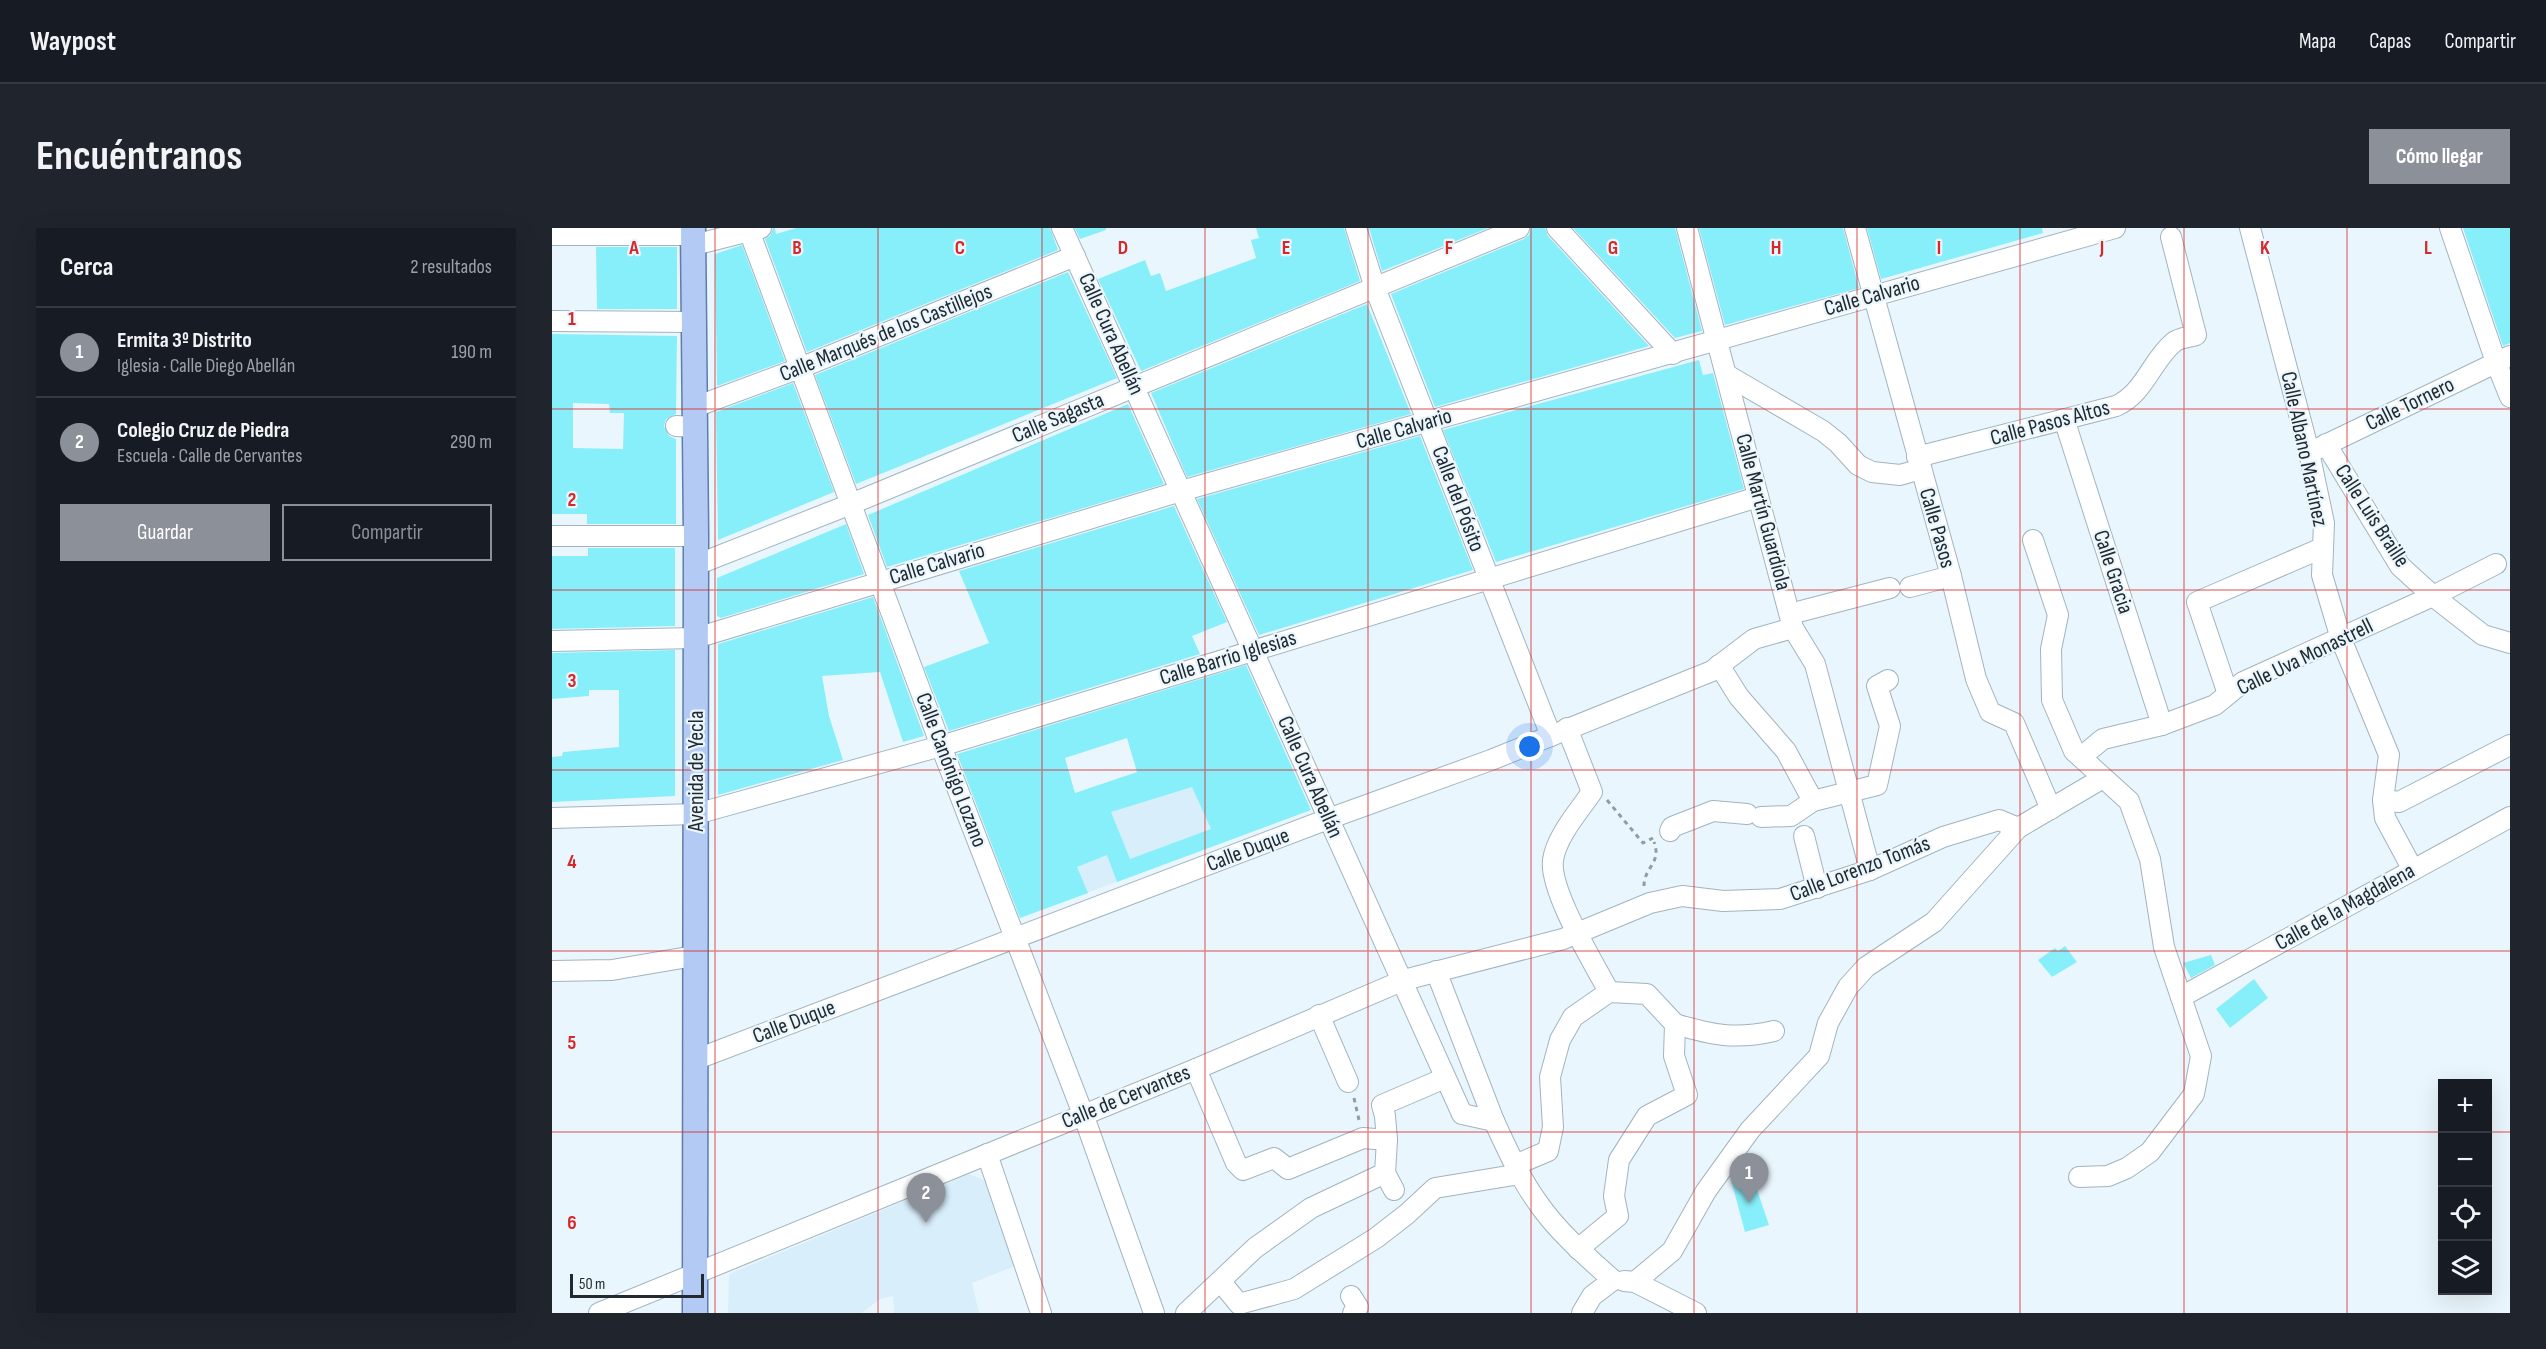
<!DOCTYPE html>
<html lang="es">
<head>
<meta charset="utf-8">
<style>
  body { margin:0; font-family:"Sofia Sans Condensed",sans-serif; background:#20242c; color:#f1f3f6 }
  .controls { position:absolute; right:18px; bottom:18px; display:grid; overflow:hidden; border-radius:0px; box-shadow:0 6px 24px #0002 }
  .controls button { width:54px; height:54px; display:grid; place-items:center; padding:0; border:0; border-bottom:2px solid #363941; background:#171b24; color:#f1f3f6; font:30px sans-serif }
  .scale { position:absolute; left:18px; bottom:15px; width:134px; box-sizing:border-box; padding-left:6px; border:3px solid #232a2f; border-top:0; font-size:16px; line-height:21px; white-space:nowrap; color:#232a2f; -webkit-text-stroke:4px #eaf6fd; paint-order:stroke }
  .you { position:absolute; left:978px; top:519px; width:21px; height:21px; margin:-15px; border:4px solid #fff; border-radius:50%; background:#1a73e8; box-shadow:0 0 0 9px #1a73e833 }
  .badge { display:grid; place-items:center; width:39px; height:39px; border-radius:50%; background:#8c9099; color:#fff; font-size:20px; font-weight:700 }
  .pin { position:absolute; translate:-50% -50px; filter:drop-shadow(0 2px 3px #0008) }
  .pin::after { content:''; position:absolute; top:32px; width:21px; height:18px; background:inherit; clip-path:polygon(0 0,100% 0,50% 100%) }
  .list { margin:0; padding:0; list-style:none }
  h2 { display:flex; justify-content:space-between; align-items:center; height:78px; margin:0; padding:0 24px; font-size:26px }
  h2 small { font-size:20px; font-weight:400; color:#9ea1a6 }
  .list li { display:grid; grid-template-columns:39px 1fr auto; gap:18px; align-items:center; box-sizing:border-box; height:90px; padding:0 24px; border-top:2px solid #363941 }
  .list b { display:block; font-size:22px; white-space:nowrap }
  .list p { margin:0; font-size:20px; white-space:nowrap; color:#9ea1a6 }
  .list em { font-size:20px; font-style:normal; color:#9ea1a6 }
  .actions { display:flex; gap:12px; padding:18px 24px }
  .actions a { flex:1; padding:14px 0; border:2px solid #8c9099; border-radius:0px; text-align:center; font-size:21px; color:#8c9099 }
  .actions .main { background:#8c9099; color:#fff }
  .icon { flex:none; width:33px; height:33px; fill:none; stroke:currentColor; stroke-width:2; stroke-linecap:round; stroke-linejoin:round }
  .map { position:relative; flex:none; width:1958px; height:1085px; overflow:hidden; border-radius:0px }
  header { display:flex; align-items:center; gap:36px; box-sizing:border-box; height:84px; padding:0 30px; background:#171b24; border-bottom:2px solid #363941 }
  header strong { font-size:28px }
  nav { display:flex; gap:33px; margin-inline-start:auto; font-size:21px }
  .intro { display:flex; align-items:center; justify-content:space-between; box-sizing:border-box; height:144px; padding:0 36px }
  h1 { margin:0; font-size:42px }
  .button { padding:15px 27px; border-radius:0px; background:#8c9099; color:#fff; font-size:21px; font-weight:700 }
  main { display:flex; gap:36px; padding:0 36px }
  aside { flex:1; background:#171b24; border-radius:0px; box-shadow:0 6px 24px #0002 }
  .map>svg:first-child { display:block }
</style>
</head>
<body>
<header>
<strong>Waypost</strong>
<nav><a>Mapa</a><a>Capas</a><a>Compartir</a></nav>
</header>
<div class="intro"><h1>Encuéntranos</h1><a class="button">Cómo llegar</a></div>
<main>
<aside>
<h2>Cerca<small>2 resultados</small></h2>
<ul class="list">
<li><span class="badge">1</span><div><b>Ermita 3º Distrito</b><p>Iglesia · Calle Diego Abellán</p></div><em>190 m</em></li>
<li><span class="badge">2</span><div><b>Colegio Cruz de Piedra</b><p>Escuela · Calle de Cervantes</p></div><em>290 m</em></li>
</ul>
<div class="actions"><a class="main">Guardar</a><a>Compartir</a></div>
</aside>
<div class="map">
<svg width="1958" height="1085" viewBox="0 0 1958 1085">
  <rect width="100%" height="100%" fill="#eaf6fd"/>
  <!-- built -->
  <g fill="#d8eefb">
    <path d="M664,534L695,605L468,690L435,605Z"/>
    <path d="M417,946L434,953L463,1038L420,1055L427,1085H342L341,1068L328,1071L310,1085H176L177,1046Z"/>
  </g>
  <!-- building -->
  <g fill="#87effa" fill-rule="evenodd">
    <path d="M221,0H223L224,6L244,0H498L506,22L255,124L213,11L218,8Z"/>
    <path d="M523,0H554V2L528,11Z"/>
    <path d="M704,0H792L808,53L589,143L546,51L593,32L599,48L608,45L614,63L704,30L699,12L707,10Z"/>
    <path d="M817,0H936L830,43Z"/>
    <path d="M979,0H993L996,8L1097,118L883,179L839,66L972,11L977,7Z"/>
    <path d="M1021,0H1123L1150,103L1123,110Z"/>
    <path d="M1147,0H1291L1307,60L1173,97Z"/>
    <path d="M1315,0H1490L1491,5L1329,51Z"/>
    <path d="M1911,0H1958V115L1951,118Z"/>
    <path d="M190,17L233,133L165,158L163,26Z"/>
    <path d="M44,19H125V81H45Z"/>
    <path d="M516,44L565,150L304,256L263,147Z"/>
    <path d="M815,76L859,186L635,249L599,165Z"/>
    <path d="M0,106L125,108L124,186L114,191L112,198L117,208L124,211V296H35V286H0ZM21,175L57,176L58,185H72L71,221L21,220Z"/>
    <path d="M1147,132L1151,147L1161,145L1192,261L944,334L891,202Z"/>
    <path d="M241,155L282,264L166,312L164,184Z"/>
    <path d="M576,176L612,256L335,339L316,287Z"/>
    <path d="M868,208L921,342L707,407L645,271Z"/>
    <path d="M622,278L675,394L640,408L648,426L397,503L372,439L437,415L407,343Z"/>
    <path d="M294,296L312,346L169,390L165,388V350Z"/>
    <path d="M36,320H123V398L0,401V328H36Z"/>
    <path d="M321,369L372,508L351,514L328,444L270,448L277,488L291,532L166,567V416Z"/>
    <path d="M123,422V568L0,574V529L10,528L11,524L67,519V462H37V468L0,471V425Z"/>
    <path d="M694,437L759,582L565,654L555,627L525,639L536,665L468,690L405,526ZM575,510L585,544L523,565L513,530ZM640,559L659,601L578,631L559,584Z"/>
    <path d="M1513,718L1525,734L1500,749L1486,732L1503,720L1506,723Z"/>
    <path d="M1659,727L1663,737L1639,750L1631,735Z"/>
    <path d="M1702,751L1716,770L1678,800L1664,781Z"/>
    <path d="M1199,944L1217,997L1193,1004L1179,952Z"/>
  </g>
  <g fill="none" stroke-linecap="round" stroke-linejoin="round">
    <!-- minor casing -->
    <g stroke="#a1b4bf" stroke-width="22">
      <g id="minor">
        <path d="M196,0L389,518L531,886L602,1085"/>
        <path d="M510,0L910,886L942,893C955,921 968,950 986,975C1006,1004 1035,1029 1061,1052"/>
        <path d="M804,0L823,60L999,508"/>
        <path d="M1005,0L1121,126"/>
        <path d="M1135,0L1241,400L1263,436L1318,642"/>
        <path d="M1303,0L1399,348L1424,451L1438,484L1462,495L1499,581"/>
        <path d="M1698,0L1757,224L1772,295L1770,347L1789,411L1837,527L1831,572L1833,590L1861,642"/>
        <path d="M1898,0L1944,134L1958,169"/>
        <path d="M0,7H141"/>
        <path d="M142,17L209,0"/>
        <path d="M0,93L143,94"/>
        <path d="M1175,147L1271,203L1286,215L1306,237L1320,244L1348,247L1369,241"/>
        <path d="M143,179L248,140L523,28"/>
        <path d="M1512,191L1610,497"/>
        <path d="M124,198L143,199"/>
        <path d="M1774,216L1848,338L1881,368L1931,407L1958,415"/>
        <path d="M1763,222L1958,128"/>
        <path d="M1365,229L1564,178C1593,165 1599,133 1622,114C1627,110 1638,109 1644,107L1619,9"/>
        <path d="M0,308H144"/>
        <path d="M1481,312L1506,387L1499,421L1500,472L1522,523L1577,573L1598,631L1612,719L1649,828L1642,866L1598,924L1575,940L1556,948L1527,949"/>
        <path d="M144,337L299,276L967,0"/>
        <path d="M1358,359L1399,348"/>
        <path d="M1238,386L1338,360"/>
        <path d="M0,413L144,410L629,263L1563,0"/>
        <path d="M1167,437L1187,469L1234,523L1261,573L1325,557L1338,498L1325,458L1336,452"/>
        <path d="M1676,466L1645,374L1770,320"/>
        <path d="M1529,529L1551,511L1610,497L1663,477L1691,454L1881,368L1944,336"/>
        <path d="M1831,572L1847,574L1958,517"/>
        <path d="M1209,589L1239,588L1261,573"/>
        <path d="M0,590L144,586L389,518L1206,269"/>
        <path d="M1118,603L1120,599L1161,583L1195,586"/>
        <path d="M1252,608L1265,660"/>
        <path d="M0,743L60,742L142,728"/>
        <path d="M884,743L942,893"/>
        <path d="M1629,769L1958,589"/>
        <path d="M767,787L796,854"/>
        <path d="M1123,796C1160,807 1183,812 1222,803"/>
        <path d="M145,831L776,591L939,532L1160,443L1202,411L1241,400"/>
        <path d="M644,841L684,935L691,942L722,930L736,941L811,910L835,912L833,888L830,877L893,850"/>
        <path d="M435,926L489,1085"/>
        <path d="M963,937L996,923L1001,899L998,849L1008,812L1021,789L1057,764C1042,735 997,663 1001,632C1004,609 1027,583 1040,564L1015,500"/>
        <path d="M833,945L842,962"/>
        <path d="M1026,1021L1066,988L1062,968L1067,932L1095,888L1135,867L1122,828L1123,796L1095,766L1057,764"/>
        <path d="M1072,1053L1083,1054L1144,1085"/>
        <path d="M669,1054L687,1076L742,1061L824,1010L855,986L883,960L968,946"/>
        <path d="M1083,1054L1120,1023L1154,963L1198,902L1267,828L1276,795L1296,759L1314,739L1382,694L1466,600L1551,550"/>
        <path d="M799,1068L806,1079L801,1085"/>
        <path d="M47,1085L644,841L852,752L1011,711L1098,675L1130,668L1171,673L1228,671L1318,642L1391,609L1447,592L1466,600"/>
        <path d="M634,1085L703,1020L759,980L833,945L835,912"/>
        <path d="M1030,1085L1040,1068L1061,1052"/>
      </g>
    </g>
    <!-- major casing -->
    <g stroke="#5f7caa" stroke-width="27">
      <path id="major" d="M141,0L144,308L143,1085"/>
    </g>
    <!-- path -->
    <g stroke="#929ca2" stroke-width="3" stroke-dasharray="4.5 4.5" stroke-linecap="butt">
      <path d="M1055,572L1091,615L1101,610"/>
      <path d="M1092,658C1092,639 1110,635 1102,614"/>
      <path d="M802,870L807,892"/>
    </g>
    <!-- minor -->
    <use href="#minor" stroke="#fff" stroke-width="20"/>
    <!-- major -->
    <use href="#major" stroke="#b3cbf4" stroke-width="24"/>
  </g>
  <!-- grid -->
  <path fill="none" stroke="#d62828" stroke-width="1.5" stroke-opacity="0.55" d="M163,0V1085M326,0V1085M490,0V1085M653,0V1085M816,0V1085M979,0V1085M1142,0V1085M1305,0V1085M1468,0V1085M1632,0V1085M1795,0V1085M0,181H1958M0,362H1958M0,542H1958M0,723H1958M0,904H1890M1936,904H1958"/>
  <g text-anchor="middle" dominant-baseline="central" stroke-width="4.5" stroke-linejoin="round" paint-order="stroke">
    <!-- street labels -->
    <g font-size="22" fill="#232a2f" stroke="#eaf6fd">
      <text transform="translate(1320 68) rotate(-16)">Calle Calvario</text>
      <text transform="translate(334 105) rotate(-22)">Calle Marqués de los Castillejos</text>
      <text transform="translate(559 106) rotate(66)">Calle Cura Abellán</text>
      <text transform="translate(1858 176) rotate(-26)">Calle Tornero</text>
      <text transform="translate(506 190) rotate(-23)">Calle Sagasta</text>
      <text transform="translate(1498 195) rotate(-15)">Calle Pasos Altos</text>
      <text transform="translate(852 201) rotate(-16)">Calle Calvario</text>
      <text transform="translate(1752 221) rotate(78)">Calle Albano Martínez</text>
      <text transform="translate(906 271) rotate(69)">Calle del Pósito</text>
      <text transform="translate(1211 284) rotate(75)">Calle Martín Guardiola</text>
      <text transform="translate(1820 288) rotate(57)">Calle Luis Braille</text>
      <text transform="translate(1385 300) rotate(74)">Calle Pasos</text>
      <text transform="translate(385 336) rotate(-17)">Calle Calvario</text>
      <text transform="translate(1561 344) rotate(72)">Calle Gracia</text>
      <text transform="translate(1753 429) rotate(-26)">Calle Uva Monastrell</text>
      <text transform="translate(676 430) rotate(-17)">Calle Barrio Iglesias</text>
      <text transform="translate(399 542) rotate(69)">Calle Canónigo Lozano</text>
      <text transform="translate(144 543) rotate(-90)">Avenida de Yecla</text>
      <text transform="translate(758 549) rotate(66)">Calle Cura Abellán</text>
      <text transform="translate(696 622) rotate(-21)">Calle Duque</text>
      <text transform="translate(1308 641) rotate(-21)">Calle Lorenzo Tomás</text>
      <text transform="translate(1793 679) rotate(-29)">Calle de la Magdalena</text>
      <text transform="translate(242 794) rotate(-21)">Calle Duque</text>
      <text transform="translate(574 869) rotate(-22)">Calle de Cervantes</text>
    </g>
  </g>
  <g font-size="20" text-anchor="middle" font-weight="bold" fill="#d62828" stroke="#eaf6fd" stroke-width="4.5" stroke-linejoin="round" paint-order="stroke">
    <text x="82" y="26">A</text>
    <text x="245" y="26">B</text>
    <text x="408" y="26">C</text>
    <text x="571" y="26">D</text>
    <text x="734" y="26">E</text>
    <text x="897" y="26">F</text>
    <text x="1061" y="26">G</text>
    <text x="1224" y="26">H</text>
    <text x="1387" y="26">I</text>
    <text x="1550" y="26">J</text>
    <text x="1713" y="26">K</text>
    <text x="1876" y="26">L</text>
    <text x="20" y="97">1</text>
    <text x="20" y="278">2</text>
    <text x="20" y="459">3</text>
    <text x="20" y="640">4</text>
    <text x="20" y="821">5</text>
    <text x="20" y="1001">6</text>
  </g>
</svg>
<div class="controls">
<button>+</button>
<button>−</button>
<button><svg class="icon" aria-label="locate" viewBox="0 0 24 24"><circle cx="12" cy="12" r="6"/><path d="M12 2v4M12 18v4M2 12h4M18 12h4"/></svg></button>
<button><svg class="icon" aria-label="layers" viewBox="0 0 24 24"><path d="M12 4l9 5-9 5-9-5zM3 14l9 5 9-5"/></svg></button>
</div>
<div class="scale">50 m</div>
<div class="you"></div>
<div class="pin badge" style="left:1197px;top:975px">1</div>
<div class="pin badge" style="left:374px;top:995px">2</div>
</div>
</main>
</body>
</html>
